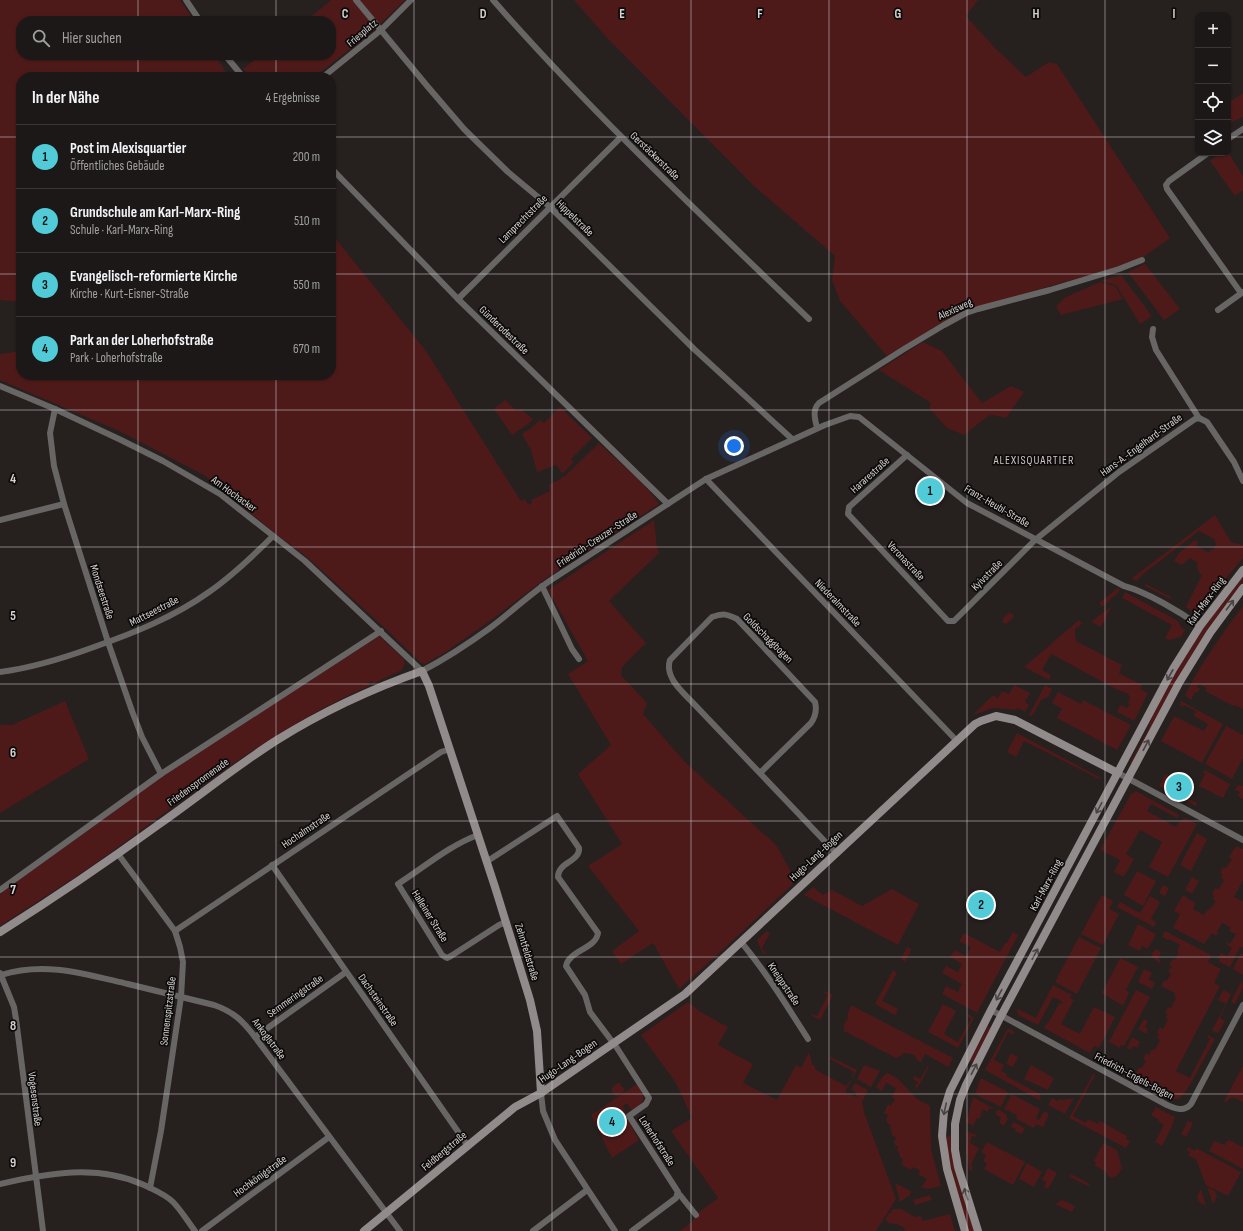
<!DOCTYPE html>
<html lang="de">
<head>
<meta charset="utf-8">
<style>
  body { margin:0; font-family:"Sofia Sans Condensed",sans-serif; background:#252120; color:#f1f3f6 }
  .controls { position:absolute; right:12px; top:12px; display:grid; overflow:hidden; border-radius:8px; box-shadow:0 1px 3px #0004 }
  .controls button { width:36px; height:36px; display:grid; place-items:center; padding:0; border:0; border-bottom:1px solid #3a3736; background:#1c1817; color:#f1f3f6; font:20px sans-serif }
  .you { position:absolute; left:734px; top:446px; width:14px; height:14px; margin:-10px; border:3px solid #fff; border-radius:50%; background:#1a73e8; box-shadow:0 0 0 6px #1a73e833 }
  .badge { display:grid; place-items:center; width:26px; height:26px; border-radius:50%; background:#52cbd8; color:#111; font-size:13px; font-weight:700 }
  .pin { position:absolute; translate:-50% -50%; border:2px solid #fff; box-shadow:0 1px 4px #0006 }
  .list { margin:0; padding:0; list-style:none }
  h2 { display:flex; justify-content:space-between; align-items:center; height:52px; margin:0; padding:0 16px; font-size:17px }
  h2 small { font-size:13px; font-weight:400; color:#a0a0a1 }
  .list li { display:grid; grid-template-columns:26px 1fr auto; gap:12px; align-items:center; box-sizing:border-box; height:64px; padding:0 16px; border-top:1px solid #3a3736 }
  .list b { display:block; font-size:15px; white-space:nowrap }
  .list p { margin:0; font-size:13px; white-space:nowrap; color:#a0a0a1 }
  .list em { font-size:13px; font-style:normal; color:#a0a0a1 }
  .icon { flex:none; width:22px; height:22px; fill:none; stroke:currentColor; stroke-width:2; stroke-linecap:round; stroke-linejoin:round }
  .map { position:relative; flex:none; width:1243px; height:1231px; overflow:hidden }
  .search { position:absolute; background:#1c1817; box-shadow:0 1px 3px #0004; left:16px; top:16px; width:320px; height:44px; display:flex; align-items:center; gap:10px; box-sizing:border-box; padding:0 14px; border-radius:16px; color:#a0a0a1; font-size:15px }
  .panel { position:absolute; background:#1c1817; box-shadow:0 1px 3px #0004; left:16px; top:72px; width:320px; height:308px; border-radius:16px }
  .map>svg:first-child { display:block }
</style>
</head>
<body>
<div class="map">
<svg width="1243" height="1231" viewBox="0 0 1243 1231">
  <rect width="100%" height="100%" fill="#26201f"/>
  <!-- green -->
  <g fill="#4d1a19">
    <path d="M0,0H180L194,21H21V55H215L229,77H21V302L0,300Z"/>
    <path d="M331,0H405L372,32L314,77H250L243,69L261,55H331V21H306Z"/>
    <path d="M574,0H978L966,16L995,48L1026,77L1049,62L1057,64L1170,238L1142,258L1118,267L1001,300L956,315L887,356L840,301L832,280L835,256L755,187L607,38Z"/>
    <path d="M1243,93V117L1228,124V103Z"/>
    <path d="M1228,152L1243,176V190L1235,196L1210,161L1222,153H1228Z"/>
    <path d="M331,233L426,351L521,501L525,499L528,505L532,503L531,500L550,491L549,485L565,476L599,443C617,461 646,483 659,504L549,576L487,623L447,651L425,664L420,662L388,631L307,557L276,534L204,475L119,431L0,380V354L21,351V375H331Z"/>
    <path d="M1145,264L1180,309L1164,320L1128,272Z"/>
    <path d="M1121,275L1152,316L1140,324L1116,285L1100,281Z"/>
    <path d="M1100,282L1115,286L1123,299L1061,315L1056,307L1064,298Z"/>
    <path d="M923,342L942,351L982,403L1011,386L1024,392L1006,418L993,415L988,416L964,435L947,428L929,408L931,403L879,370Z"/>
    <path d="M505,400L516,410H522L533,419L528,424L512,435L494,409Z"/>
    <path d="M560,407L592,438L571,459L574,462L564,472L562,473L556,465L537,472L531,450L522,434L531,428L540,420L544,423Z"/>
    <path d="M1215,515L1231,542L1243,545V558L1195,614L1186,607L1202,575L1199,573L1197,566L1198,563L1190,558L1182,565L1174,561L1179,553L1195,540L1198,542L1196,546L1208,552L1213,550L1216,544L1214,539L1199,531L1143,574L1136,581L1132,578Z"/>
    <path d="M654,520L657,547L659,553L609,601L646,643L622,667L621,675L647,703L643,714L686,763L777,846L796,881L727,946L679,989L653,943L621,964L612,951L639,931L588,866L622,844L578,774L611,745L568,674L588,661L548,590Z"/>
    <path d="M1243,575V579L1238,589L1132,765L1130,763L1148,730L1152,716L1176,671L1213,613Z"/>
    <path d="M1146,584L1171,597L1170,599L1145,586Z"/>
    <path d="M1118,588L1120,590L1117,594L1102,607L1099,603Z"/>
    <path d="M1125,592L1178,621L1182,628L1185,630L1181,637L1169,640L1165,638L1172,625L1122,598Z"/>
    <path d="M1243,606V712V709L1234,705L1233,706L1205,691L1207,688L1199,684L1197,687L1200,689L1197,693L1195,692L1191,700L1185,695C1201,664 1221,635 1243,606Z"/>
    <path d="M1109,608L1110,609L1101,627L1091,622Z"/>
    <path d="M1009,613L1013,614V618L1006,624L1003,623C1002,618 1004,616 1009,613Z"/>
    <path d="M1079,620L1082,624L1075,629L1076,641L1122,665L1119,673L1142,685L1140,689L1148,693L1134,721L1117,712L1120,705L1127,708L1130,704L1128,703L1130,697L1128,694L1114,688L1055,656L1051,654L1050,656L1042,670L1051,675L1049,680L1024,667Z"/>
    <path d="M379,636L404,659L405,663L402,670L373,684L372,681L368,683L369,686C280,725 203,785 125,842C85,872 42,898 0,926V894L163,775Z"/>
    <path d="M1014,685L1030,693L1025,702L1029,705L1025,712L1018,708L1016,710L993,708L973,715L993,695L998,698L1002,691L1009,694Z"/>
    <path d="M1045,685L1052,689L1048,697L1041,700L1034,713L1031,716L1029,715Z"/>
    <path d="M1058,692L1081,704L1083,700L1131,725L1117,750L1057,718L1062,709L1052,703Z"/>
    <path d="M65,701L89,759L0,813V725H12Z"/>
    <path d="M1181,701L1223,724L1202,763L1161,741L1174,716L1204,731L1208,724L1194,716L1196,711L1184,705L1183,707L1180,705Z"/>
    <path d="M1226,726L1243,735V758L1232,779L1205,764Z"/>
    <path d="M1017,733L1101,778L1099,779L1024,741L1016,757L1007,752Z"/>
    <path d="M1205,770L1230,784L1223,798L1199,786L1205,774L1203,773Z"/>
    <path d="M1165,774L1169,776L1166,781L1171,784L1167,790L1159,786Z"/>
    <path d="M1238,785L1243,786V799L1238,796L1240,792L1235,790Z"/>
    <path d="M1136,791L1179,815L1177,818L1151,804L1147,811L1176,827L1178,823L1185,818L1197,824L1168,877L1149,867L1162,842L1140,830L1126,854L1134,859L1124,877L1114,872L1120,860L1100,850L1131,794Z"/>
    <path d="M1173,791L1197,803L1196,806L1172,793Z"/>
    <path d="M1197,833L1207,839L1191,871L1180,865Z"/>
    <path d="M1236,846L1243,849V880L1234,897L1243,901V947H1240L1230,967L1219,962L1220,959L1218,958L1221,953L1227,956L1232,948L1226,944L1227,942L1230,944L1236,934L1229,931L1231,928L1222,923L1217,932L1218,933L1216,936L1212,933L1204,944L1173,928L1180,914L1174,911L1183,895L1195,903L1193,909L1204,915L1208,909L1210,910L1216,901L1213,899L1214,896L1212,894L1215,888L1219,889L1224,880L1221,878L1223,875L1220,873L1223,867L1226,868L1232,859L1229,857Z"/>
    <path d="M1137,871L1156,881L1143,906L1124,895Z"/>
    <path d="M1192,877L1199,881L1192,894L1185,890Z"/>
    <path d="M1163,885L1169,888L1165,896L1159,893Z"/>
    <path d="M813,887L823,895L832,890L862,906L892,889L919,904L898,945L804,895Z"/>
    <path d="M1102,895L1113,901L1109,909L1119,914L1103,945L1081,934Z"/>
    <path d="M1150,896L1160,902L1151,919L1156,922L1154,927L1117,907L1120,902L1140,913Z"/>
    <path d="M1138,924L1156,934L1148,949L1142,946L1140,951L1128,945Z"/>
    <path d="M767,931L770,933L762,948L763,950L766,952V954L762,952L757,940Z"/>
    <path d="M1165,931L1211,955L1208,962L1221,969L1214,983L1220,986L1176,1071L1190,1078L1210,1039L1207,1037L1208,1035L1215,1039L1187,1090L1179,1099H1175L1143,1082L1145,1078L1136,1073L1139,1067L1142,1068L1146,1061L1143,1059L1146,1053L1149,1055L1152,1049L1155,1050L1160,1040L1157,1038L1159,1035L1157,1033L1160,1027L1163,1029L1168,1019L1166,1018L1168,1014L1165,1013L1168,1007L1171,1008L1176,998L1174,996L1175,993L1161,986L1165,980L1167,981L1171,974L1168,972L1172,966L1169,965L1173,959L1175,960L1179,952L1177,951L1180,945L1169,939L1168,940L1162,937Z"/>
    <path d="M1013,932L1018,935L977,1013L942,994L946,986L958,992L962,984L942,973L946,966L958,972L962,964L950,957L955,950L966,956L971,947L959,941L964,933L1000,952L1005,943H1007Z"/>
    <path d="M1079,937L1101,948L1077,994L1055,982Z"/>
    <path d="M907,947L912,949L905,962L901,959Z"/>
    <path d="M1155,949L1161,952L1158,958L1161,960L1159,963L1151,956Z"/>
    <path d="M1241,953L1243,954V975L1233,969Z"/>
    <path d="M1120,958L1138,967L1126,990L1129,993L1123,1006L1102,993Z"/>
    <path d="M1144,969L1152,973L1149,979L1155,983L1152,989L1138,982Z"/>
    <path d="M893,970L897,973L882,1001L898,1009L895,1015L875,1004Z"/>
    <path d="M1242,980L1243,987L1235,1004L1231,1002Z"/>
    <path d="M1053,985L1072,995L1070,998L1074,1000L1061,1024L1080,1034L1094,1007L1115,1017L1099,1048L1094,1046L1090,1053L1044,1028L1047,1023H1048L1060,1002L1062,1004L1063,1002L1053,997L1038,1025L1018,1015L1017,1012L1018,1009L1036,1018Z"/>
    <path d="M1136,990L1150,997L1124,1046L1121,1045L1120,1048L1109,1042Z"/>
    <path d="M1223,990L1231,994L1220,1018L1225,1021L1218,1033L1212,1030L1226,1004L1218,1000Z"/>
    <path d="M824,991L833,995L820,1020L811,1015V1014L817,1016L828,995L823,992Z"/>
    <path d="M688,1002L699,1011L728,1027L718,1045L753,1064L743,1083L777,1100L796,1065L801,1068L809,1052L812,1062H811L812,1065H814L816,1070L846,1086L850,1080H851L845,1092L858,1098L855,1092L851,1089L855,1083L868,1090L862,1102L864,1112L896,1199L876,1231H680L692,1222L698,1213L718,1198L671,1131L692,1118L676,1083L641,1035Z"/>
    <path d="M943,1004L956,1011L944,1034L958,1042L971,1019L967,1016L968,1014L974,1018L958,1048L928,1032Z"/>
    <path d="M851,1005L953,1058L948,1067L925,1054L921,1062L917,1060L916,1057L912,1054L903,1053L901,1056L896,1058L844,1031V1024L849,1017L847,1016Z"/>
    <path d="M1144,1019L1148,1021L1145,1027L1148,1029L1146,1034L1138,1029Z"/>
    <path d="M988,1026L992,1028L974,1063L969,1061Z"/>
    <path d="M1010,1029L1014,1032L1013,1035L1008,1032L994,1060L1004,1065L1001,1071L1007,1074L1006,1076L1040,1094L1041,1101L985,1070L1007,1030Z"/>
    <path d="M1132,1037L1140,1042L1137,1048L1133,1046L1131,1050L1127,1048Z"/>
    <path d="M1011,1053L1018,1057L1013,1067L1006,1064Z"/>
    <path d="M831,1057L857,1070L853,1077L852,1076L854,1072L830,1059Z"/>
    <path d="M864,1065L880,1071L871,1087L857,1079Z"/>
    <path d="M1031,1065L1054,1078L1048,1090L1024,1079Z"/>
    <path d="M928,1066L929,1067L917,1089L915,1087L918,1082L913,1079L914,1076L920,1079Z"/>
    <path d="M1243,1066V1102L1233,1097L1229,1099L1227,1102L1224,1101Z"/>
    <path d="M887,1073L897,1078L917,1099L930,1106L931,1149L941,1186L928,1189L921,1188L927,1179L918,1174L920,1171L913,1167L911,1170L901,1164L903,1160L900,1157L899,1152L897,1151L898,1147L895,1145L894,1142L896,1138L892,1135V1131L890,1129L891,1125L888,1124L886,1120L888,1115L884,1113L888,1104L891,1106L895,1099L892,1097L896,1088L886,1083L882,1091L876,1087L883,1076Z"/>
    <path d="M1093,1074L1095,1075L1073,1116L1086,1123L1088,1119L1098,1124L1100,1121L1127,1136L1126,1139L1130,1141L1126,1148L1069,1118Z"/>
    <path d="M981,1078L1008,1092L1001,1107L975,1094Z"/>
    <path d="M617,1083H620L625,1091L618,1096L614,1095L612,1092V1088Z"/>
    <path d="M637,1084C646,1100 646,1100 632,1111L627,1103L623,1106L632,1128L639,1140L612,1158L591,1115Z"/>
    <path d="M1012,1094L1040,1109L1036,1119L1039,1120L1044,1111L1049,1114L1043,1127L1036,1124L1034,1128L1016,1119L1017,1115L1004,1109Z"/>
    <path d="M973,1097L993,1108L992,1109L989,1108L988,1112L983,1109L979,1119L977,1118L973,1126L966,1122Z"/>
    <path d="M1052,1098L1058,1101L1060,1099L1063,1100L1074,1098L1065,1114L1048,1105Z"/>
    <path d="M1156,1107L1175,1117L1172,1126L1162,1146L1155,1142L1164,1125L1159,1122V1120L1151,1115Z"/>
    <path d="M998,1109L1007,1115L1006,1117L1008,1119L1004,1126L999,1123L1001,1118L995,1114Z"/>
    <path d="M1188,1121L1193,1123L1186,1137L1181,1134Z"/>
    <path d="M1013,1122L1025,1128L1022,1134L1015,1131L1016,1129L1011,1127Z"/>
    <path d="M967,1131L976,1135V1137L972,1136L970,1143L979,1148L971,1165L973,1166L971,1171L969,1170L966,1149Z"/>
    <path d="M946,1135L951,1136V1147L974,1231H969C960,1200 948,1168 946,1135Z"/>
    <path d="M1229,1140L1243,1147V1169L1209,1151L1214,1141L1225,1145L1226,1142Z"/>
    <path d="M987,1142L1025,1162L1013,1185L984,1169L987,1163L983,1161L986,1155L981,1152Z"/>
    <path d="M1103,1143L1117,1150L1122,1168C1119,1174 1117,1177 1110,1178L1105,1171L1095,1166L1096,1163L1094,1161Z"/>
    <path d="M1188,1147L1195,1151L1196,1148L1241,1172L1228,1196L1206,1185L1196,1159L1188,1155L1190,1152L1187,1150Z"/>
    <path d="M1027,1163L1042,1172L1034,1187L1019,1179Z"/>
    <path d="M1048,1168L1057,1173L1048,1189L1044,1187L1046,1182L1042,1180L1039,1185Z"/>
    <path d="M1071,1174L1090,1184L1088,1186L1070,1177Z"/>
    <path d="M895,1183L911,1191L910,1195L900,1202Z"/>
    <path d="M1207,1187L1215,1191L1217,1197L1213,1204Z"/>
    <path d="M1201,1189L1206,1206L1199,1202L1197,1196Z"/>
    <path d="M930,1195L932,1200L915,1205L913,1200Z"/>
    <path d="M1062,1200L1075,1206L1072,1212L1055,1204Z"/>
    <path d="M893,1209H901L915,1217L921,1216L922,1221L950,1214L955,1231H904L905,1230L903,1227L897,1224L896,1225L892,1223L890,1224L885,1219Z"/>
  </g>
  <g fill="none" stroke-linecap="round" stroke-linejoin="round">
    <!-- street -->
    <g stroke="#686565" stroke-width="6">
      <path d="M186,0L200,21"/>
      <path d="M356,0L428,87L464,129L508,172L550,207L694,349L792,439"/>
      <path d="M493,0C592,113 701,215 809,319"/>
      <path d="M225,55L243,77"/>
      <path d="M323,77L381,30L411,0"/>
      <path d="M1228,139L1243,129"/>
      <path d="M1208,153L1169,181L1166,185L1167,189L1241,293"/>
      <path d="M331,168L458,299L668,504"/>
      <path d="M458,299L621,137"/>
      <path d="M1218,310L1243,292"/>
      <path d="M1153,329L1152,337L1156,350L1199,418"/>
      <path d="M0,386L55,409L121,440L163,461L220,494L305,561L422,671C445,659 468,644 490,628C510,613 529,595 551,580L706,479L825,425L850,416L859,417L967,503L1124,586C1147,592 1180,612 1200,626"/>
      <path d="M55,409L50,433L54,466L64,504L108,642L132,711L142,737L161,774"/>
      <path d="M817,428C815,419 812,410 819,403L904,349L944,325L966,313L978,309L1050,290L1119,269L1142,260"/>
      <path d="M907,455L849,507L848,514L948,621H954L1035,540L1119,472L1195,419L1199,418L1207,422L1234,462L1243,481"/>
      <path d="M706,479L956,740"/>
      <path d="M0,520L64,504"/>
      <path d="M542,586L572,649L579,659"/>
      <path d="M0,672C32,668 64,658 94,647C134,633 174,617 209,592C232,576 253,556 273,536"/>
      <path d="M760,773L811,723C816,716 817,710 815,702L737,619C727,614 723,613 712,617L670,660C664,678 684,693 695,705L836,853"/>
      <path d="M1118,773L1243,840"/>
      <path d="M478,835C450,845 423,868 398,884L442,955L447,958L451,956L499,925L506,922"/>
      <path d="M118,854L175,931L180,947L183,962L181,997L161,1131L150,1188"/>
      <path d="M486,862L557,816L579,848C580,862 558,862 558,877L598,933C596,949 569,950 566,966L585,995L590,1012L617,1048L649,1098L646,1104L629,1116L678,1192L676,1198L632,1231"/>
      <path d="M272,865L468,1146"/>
      <path d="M0,890L161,774L381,631"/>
      <path d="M175,931L441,752L450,749"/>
      <path d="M741,942C766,972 787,1006 808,1039"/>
      <path d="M0,973L14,1007L16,1019L43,1231"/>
      <path d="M1,975C45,961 85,974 128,984C157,991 185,998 214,1005C234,1012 243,1021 255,1037L400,1231"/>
      <path d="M991,1010L1167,1105C1176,1109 1184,1112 1191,1104L1243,1005"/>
      <path d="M255,1037L346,972"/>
      <path d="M541,1093L543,1111L555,1140L615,1231"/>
      <path d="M0,1184C48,1173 97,1164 144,1185C154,1190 165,1194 173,1202C181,1210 188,1222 195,1231"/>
      <path d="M677,1195H680L696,1215"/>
      <path d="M202,1231L329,1137"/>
      <path d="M533,1231L587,1190"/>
    </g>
    <!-- secondary -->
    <g stroke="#918c8b" stroke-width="8">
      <path d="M0,932C54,898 107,862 158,825C198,797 236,766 277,740C322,712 371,689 422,671L429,686L495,887L530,1000L537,1031L541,1093"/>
      <path d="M364,1231L515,1107L541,1093L685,994L975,724L981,721L996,716L1015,720L1118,773"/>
      <path d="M965,1231L947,1169L942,1136L944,1111L950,1091L991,1010L1173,669L1200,626L1243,570"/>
      <path d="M978,1231L958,1167L955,1150V1124L960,1100L966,1085L1001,1016L1179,683L1210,633L1243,588"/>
    </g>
  </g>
  <!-- one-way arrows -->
  <defs><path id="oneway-shaft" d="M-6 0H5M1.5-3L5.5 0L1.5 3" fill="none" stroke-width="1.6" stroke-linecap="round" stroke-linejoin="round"/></defs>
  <g stroke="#484444">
    <use href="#oneway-shaft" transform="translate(1230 605) rotate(-53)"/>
    <use href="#oneway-shaft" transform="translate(1170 675) rotate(119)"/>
    <use href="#oneway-shaft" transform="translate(1146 745) rotate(-62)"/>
    <use href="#oneway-shaft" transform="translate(1099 808) rotate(118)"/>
    <use href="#oneway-shaft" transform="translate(1035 954) rotate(-62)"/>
    <use href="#oneway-shaft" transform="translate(999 995) rotate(118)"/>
    <use href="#oneway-shaft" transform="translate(974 1069) rotate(-63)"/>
    <use href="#oneway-shaft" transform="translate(945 1109) rotate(102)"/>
    <use href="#oneway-shaft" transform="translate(966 1194) rotate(-107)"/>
  </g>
  <!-- grid -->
  <path fill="none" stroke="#d6d2d2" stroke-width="1" stroke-opacity="0.55" d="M138,0V21M276,0V21M414,0V1231M552,0V1231M691,0V1231M829,0V1231M967,0V1231M1105,0V1231M138,55V77M276,55V77M0,137H21M331,137H1198M1228,137H1243M0,274H21M331,274H1243M138,375V1231M276,375V1231M0,410H1243M0,547H1243M0,684H1243M0,821H1243M0,957H1243M0,1094H1243"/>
  <g text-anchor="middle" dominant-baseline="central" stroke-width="3.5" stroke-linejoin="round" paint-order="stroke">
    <!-- street labels -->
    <g font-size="11" fill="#d6d2d2" stroke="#0d0a0a">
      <text transform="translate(362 33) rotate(-40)">Friesplatz</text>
      <text transform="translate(655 156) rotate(44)">Gerstäckerstraße</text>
      <text transform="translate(575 218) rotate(44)">Hippelstraße</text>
      <text transform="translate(523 219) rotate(-45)">Lamprechtstraße</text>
      <text transform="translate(955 309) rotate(-25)">Alexisweg</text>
      <text transform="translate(504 330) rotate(44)">Günderodestraße</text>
      <text transform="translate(1141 445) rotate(-36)">Hans-A.-Engelhard-Straße</text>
      <text transform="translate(870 475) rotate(-42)">Hararestraße</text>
      <text transform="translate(234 494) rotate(36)">Am Hochacker</text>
      <text transform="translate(997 506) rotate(30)">Franz-Heubl-Straße</text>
      <text transform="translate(597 539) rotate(-33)">Friedrich-Creuzer-Straße</text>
      <text transform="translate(906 561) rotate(47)">Veronastraße</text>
      <text transform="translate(987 575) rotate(-45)">Kyivstraße</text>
      <text transform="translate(102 592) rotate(72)">Mondseestraße</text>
      <text transform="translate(1206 601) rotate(-54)">Karl-Marx-Ring</text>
      <text transform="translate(838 603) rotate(46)">Niederalmstraße</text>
      <text transform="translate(154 611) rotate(-27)">Mattseestraße</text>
      <text transform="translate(768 638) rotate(45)">Goldschaggbogen</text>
      <text transform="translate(198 782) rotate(-36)">Friedenspromenade</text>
      <text transform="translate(306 830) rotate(-34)">Hochalmstraße</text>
      <text transform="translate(816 856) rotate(-43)">Hugo-Lang-Bogen</text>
      <text transform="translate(1046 885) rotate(-62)">Karl-Marx-Ring</text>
      <text transform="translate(430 916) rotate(58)">Halleiner Straße</text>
      <text transform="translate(527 952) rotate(73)">Zehntfeldstraße</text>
      <text transform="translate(784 984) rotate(56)">Kneippstraße</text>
      <text transform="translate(295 996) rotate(-35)">Semmeringstraße</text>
      <text transform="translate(378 1000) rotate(55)">Dachsteinstraße</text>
      <text transform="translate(168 1011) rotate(-83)">Sonnenspitzstraße</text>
      <text transform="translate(269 1039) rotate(53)">Ankoglstraße</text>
      <text transform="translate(568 1061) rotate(-35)">Hugo-Lang-Bogen</text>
      <text transform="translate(1134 1076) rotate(28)">Friedrich-Engels-Bogen</text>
      <text transform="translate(35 1099) rotate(83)">Vogesenstraße</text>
      <text transform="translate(657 1141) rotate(57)">Loherhofstraße</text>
      <text transform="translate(444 1151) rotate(-40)">Feldbergstraße</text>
      <text transform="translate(260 1176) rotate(-36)">Hochkönigstraße</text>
    </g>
    <!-- neighbourhood labels -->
    <g font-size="12" letter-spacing="1" fill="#ccc4c3" stroke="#0d0a0a">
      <text x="1034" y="460">ALEXISQUARTIER</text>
    </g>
  </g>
  <g font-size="13" text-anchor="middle" font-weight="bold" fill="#d6d2d2" stroke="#0d0a0a" stroke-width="3.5" stroke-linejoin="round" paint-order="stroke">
    <text x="345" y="18">C</text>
    <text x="483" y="18">D</text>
    <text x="622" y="18">E</text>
    <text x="760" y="18">F</text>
    <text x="898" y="18">G</text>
    <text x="1036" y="18">H</text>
    <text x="1174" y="18">I</text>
    <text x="13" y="483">4</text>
    <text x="13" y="620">5</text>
    <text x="13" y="757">6</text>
    <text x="13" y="894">7</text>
    <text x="13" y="1030">8</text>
    <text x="13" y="1167">9</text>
  </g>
</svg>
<div class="controls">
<button>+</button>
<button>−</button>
<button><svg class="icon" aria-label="locate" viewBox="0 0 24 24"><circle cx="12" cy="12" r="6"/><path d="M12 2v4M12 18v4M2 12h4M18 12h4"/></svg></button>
<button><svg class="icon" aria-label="layers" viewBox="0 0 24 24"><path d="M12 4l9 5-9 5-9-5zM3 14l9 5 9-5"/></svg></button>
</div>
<div class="you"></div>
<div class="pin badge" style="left:930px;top:491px">1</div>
<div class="pin badge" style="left:981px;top:905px">2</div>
<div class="pin badge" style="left:1179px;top:787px">3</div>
<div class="pin badge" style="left:612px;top:1122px">4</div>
<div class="search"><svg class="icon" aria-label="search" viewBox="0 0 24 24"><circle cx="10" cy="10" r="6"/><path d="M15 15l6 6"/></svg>Hier suchen</div>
<section class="panel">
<h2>In der Nähe<small>4 Ergebnisse</small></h2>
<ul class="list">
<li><span class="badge">1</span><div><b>Post im Alexisquartier</b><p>Öffentliches Gebäude</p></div><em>200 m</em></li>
<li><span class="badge">2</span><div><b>Grundschule am Karl-Marx-Ring</b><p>Schule · Karl-Marx-Ring</p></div><em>510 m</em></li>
<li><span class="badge">3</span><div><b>Evangelisch-reformierte Kirche</b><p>Kirche · Kurt-Eisner-Straße</p></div><em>550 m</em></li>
<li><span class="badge">4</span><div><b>Park an der Loherhofstraße</b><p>Park · Loherhofstraße</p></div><em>670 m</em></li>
</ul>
</section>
</div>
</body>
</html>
